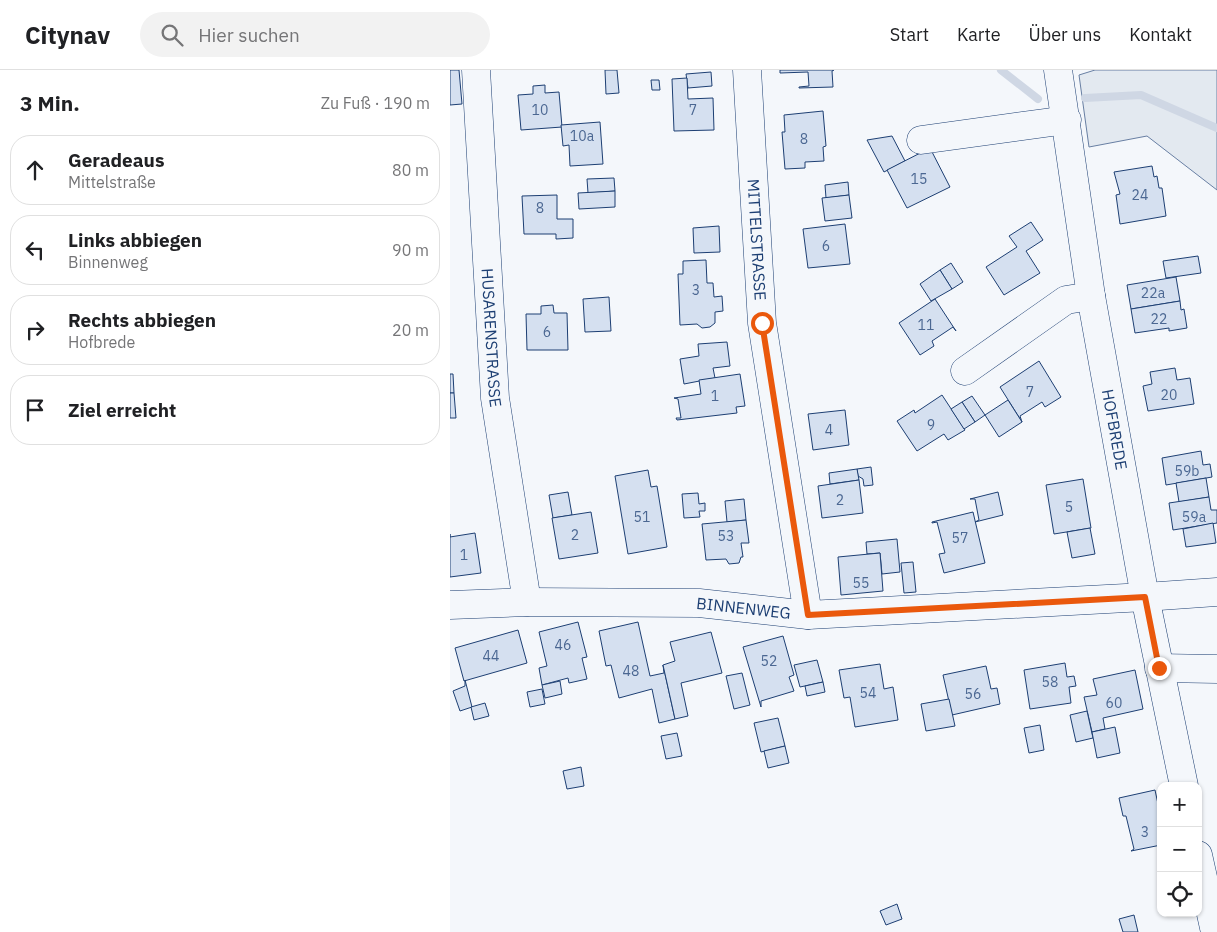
<!DOCTYPE html>
<html lang="de">
<head>
<meta charset="utf-8">
<style>
  body { margin:0; font-family:"IBM Plex Sans",sans-serif; background:#f2f2f2; color:#202124 }
  .controls { position:absolute; right:15px; bottom:15px; display:grid; overflow:hidden; border-radius:10px; box-shadow:0 1px 4px #0004 }
  .controls button { width:45px; height:45px; display:grid; place-items:center; padding:0; border:0; border-bottom:1px solid #e0e0e0; background:#fff; color:#202124; font:25px sans-serif }
  .stop { position:absolute; width:15px; height:15px; margin:-11px; border:4px solid #ea580c; border-radius:50%; background:#fff }
  .stop.end { background:#ea580c; border-color:#fff; box-shadow:0 1px 5px #0008 }
  .list { margin:0; padding:0; list-style:none }
  h2 { display:flex; justify-content:space-between; align-items:center; height:65px; margin:0; padding:0 20px; font-size:21px }
  h2 small { font-size:16px; font-weight:400; color:#757577 }
  .list li { display:grid; grid-template-columns:32px 1fr auto; gap:15px; align-items:center; box-sizing:border-box; height:70px; margin:0 10px 10px; padding:0 10px; border:1px solid #e0e0e0; border-radius:20px }
  .list b { display:block; font-size:19px; white-space:nowrap }
  .list p { margin:0; font-size:16px; white-space:nowrap; color:#757577 }
  .list em { font-size:16px; font-style:normal; color:#757577 }
  .icon { flex:none; width:28px; height:28px; fill:none; stroke:currentColor; stroke-width:2; stroke-linecap:round; stroke-linejoin:round }
  .map { position:relative; flex:none; width:767px; height:862px; overflow:hidden }
  header { display:flex; align-items:center; gap:30px; box-sizing:border-box; height:70px; padding:0 25px; background:#fff; border-bottom:1px solid #e0e0e0 }
  header strong { font-size:24px }
  nav { display:flex; gap:28px; margin-inline-start:auto; font-size:18px }
  .search { width:350px; height:45px; background:#f2f2f2; display:flex; align-items:center; gap:12px; box-sizing:border-box; padding:0 18px; border-radius:28px; color:#757577; font-size:19px }
  main { display:flex }
  aside { flex:1; background:#fff }
  .map>svg:first-child { display:block }
</style>
</head>
<body>
<header>
<strong>Citynav</strong>
<div class="search"><svg class="icon" aria-label="search" viewBox="0 0 24 24"><circle cx="10" cy="10" r="6"/><path d="M15 15l6 6"/></svg>Hier suchen</div>
<nav><a>Start</a><a>Karte</a><a>Über uns</a><a>Kontakt</a></nav>
</header>
<main>
<aside>
<h2>3 Min.<small>Zu Fuß · 190 m</small></h2>
<ul class="list">
<li><svg class="icon" aria-label="ahead" viewBox="0 0 24 24"><path d="M12 20V5M6 11l6-6 6 6"/></svg><div><b>Geradeaus</b><p>Mittelstraße</p></div><em>80 m</em></li>
<li><svg class="icon" aria-label="left" viewBox="0 0 24 24"><path d="M17 20v-9H6M10 6l-5 5 5 5"/></svg><div><b>Links abbiegen</b><p>Binnenweg</p></div><em>90 m</em></li>
<li><svg class="icon" aria-label="right" viewBox="0 0 24 24"><path d="M7 20v-9h11M14 6l5 5-5 5"/></svg><div><b>Rechts abbiegen</b><p>Hofbrede</p></div><em>20 m</em></li>
<li><svg class="icon" aria-label="arrive" viewBox="0 0 24 24"><path d="M6 21V4h12l-3 4 3 4H6"/></svg><div><b>Ziel erreicht</b></div></li>
</ul>
</aside>
<div class="map">
<svg width="767" height="862" viewBox="0 0 767 862">
  <rect width="100%" height="100%" fill="#f4f7fb"/>
  <!-- green -->
  <path fill="#e3e9f0" stroke="#687fa3" d="M645,0H767V120L697,66L639,77L629,5Z"/>
  <g fill="none" stroke-linecap="round" stroke-linejoin="round">
    <!-- stream -->
    <g stroke="#cfd7e4" stroke-width="8">
      <path d="M551,0L588,29"/>
      <path d="M635,28L691,25L767,58"/>
    </g>
  </g>
  <!-- building -->
  <g fill="#d5e0f0" stroke="#1d3f73">
    <path d="M0,0H9L12,34L0,35Z"/>
    <path d="M155,0H167L169,23L156,24Z"/>
    <path d="M330,0H384L382,1L383,17L349,18V17L359,16L358,2L330,3Z"/>
    <path d="M261,2L262,16L238,18L236,4Z"/>
    <path d="M237,8L238,29L263,28L264,60L224,61L222,9Z"/>
    <path d="M201,10H209L210,20H202Z"/>
    <path d="M95,15V23L109,22L112,57L71,60L68,25L83,24V16Z"/>
    <path d="M373,41L376,76L373,77L374,91L355,92V98L335,99L332,62H335L334,45Z"/>
    <path d="M150,52L153,94L120,96L119,75L113,76L111,55Z"/>
    <path d="M442,66L455,91L434,102L417,70Z"/>
    <path d="M480,78L500,117L457,138L437,100Z"/>
    <path d="M702,96L704,107L707,106L709,118H712L716,146L670,154L666,125L670,124L664,102Z"/>
    <path d="M164,108L165,121L138,123L137,109Z"/>
    <path d="M398,112L399,125L376,128L375,115Z"/>
    <path d="M165,121V137L129,139L128,123Z"/>
    <path d="M107,125V149H123V168L106,169V164H74L72,126Z"/>
    <path d="M399,125L402,148L375,151L372,128Z"/>
    <path d="M581,152L593,170L576,181L590,203L554,225L536,197L567,177L559,166Z"/>
    <path d="M395,154L400,194L358,198L353,159Z"/>
    <path d="M269,156L270,182L244,183L243,158Z"/>
    <path d="M748,186L751,203L716,208L713,191Z"/>
    <path d="M256,190L257,213H263L264,227L272,226L273,241L265,242V253L260,257L252,258L247,254L230,255L228,204H233V191Z"/>
    <path d="M501,193L513,212L502,219L490,200Z"/>
    <path d="M490,200L502,219L481,231L470,214Z"/>
    <path d="M726,207L730,231L681,239L677,215Z"/>
    <path d="M159,227L161,261L135,262L133,229Z"/>
    <path d="M485,229L506,261L503,257L482,271L484,276L470,285L449,253Z"/>
    <path d="M730,231L731,240L734,239L737,258L719,261V258L685,263L681,239Z"/>
    <path d="M103,235L104,243H117L118,280H77L76,244H91V236Z"/>
    <path d="M277,272L280,296L263,298L265,308L234,314L230,289L249,286L248,274Z"/>
    <path d="M589,291L611,327L595,337L592,332L570,346L572,352L550,317Z"/>
    <path d="M725,298L727,310L740,308L744,334L698,341L693,316L702,314L700,302Z"/>
    <path d="M0,304H3L4,323H0Z"/>
    <path d="M290,304L295,336L286,337L287,343L227,350L226,348H231L228,329L224,328L251,324L249,310Z"/>
    <path d="M0,323H4L6,348H0Z"/>
    <path d="M492,325L515,360L498,370L494,364L467,381L447,351L464,340L465,343Z"/>
    <path d="M522,326L535,345L525,352L512,332Z"/>
    <path d="M558,330L572,352L549,367L535,345Z"/>
    <path d="M512,332L525,352L514,359L501,339Z"/>
    <path d="M395,340L399,375L363,380L358,344Z"/>
    <path d="M751,381L753,395L760,394L762,407L716,415L712,388Z"/>
    <path d="M421,397L423,415L414,416L413,409L408,406L407,399Z"/>
    <path d="M407,399L409,410L380,414L379,403Z"/>
    <path d="M198,400L201,417L207,416L217,477L178,484L165,406Z"/>
    <path d="M756,408L759,427L729,432L726,413Z"/>
    <path d="M633,409L641,458L604,464L596,415Z"/>
    <path d="M409,410L413,443L372,448L368,416Z"/>
    <path d="M118,422L122,445L103,448L99,425Z"/>
    <path d="M548,422L553,445L525,452L529,450L525,429H520Z"/>
    <path d="M248,423L249,434L255,433V441H249L250,447L234,448L232,424Z"/>
    <path d="M759,427L761,440H767V453L723,460L719,433Z"/>
    <path d="M294,429L296,450L277,452L275,431Z"/>
    <path d="M141,442L148,483L109,489L102,448Z"/>
    <path d="M523,442L535,493L494,503L489,484L495,483L487,452L482,453V452Z"/>
    <path d="M296,450L299,473H291L293,487H291L289,493L279,494L276,489L256,490L252,454Z"/>
    <path d="M763,453L766,473L736,477L733,459Z"/>
    <path d="M640,458L645,484L622,488L617,462Z"/>
    <path d="M25,463L31,503L0,507V464V467Z"/>
    <path d="M447,469L450,502L432,504L430,483L417,484L416,472Z"/>
    <path d="M430,483L433,521L391,525L388,487Z"/>
    <path d="M463,492L466,522L454,523L451,493Z"/>
    <path d="M128,552L137,587L132,588L137,609L119,613L118,608L92,615L89,598L97,596L89,562Z"/>
    <path d="M188,552L200,606L214,603L213,595L225,649L209,653L202,619L169,628L161,595L156,596L149,561Z"/>
    <path d="M68,560L77,593L14,611L5,578Z"/>
    <path d="M261,562L272,603L231,613L238,646L225,649L213,595L225,591L220,572Z"/>
    <path d="M333,566L344,605L339,607L344,621L311,631V637L293,577Z"/>
    <path d="M367,590L373,612L350,617L344,595Z"/>
    <path d="M615,593L617,607L624,606L626,616L619,617L621,633L580,639L574,600Z"/>
    <path d="M430,594L434,619L443,617L448,650L405,657L400,627L394,628L389,600Z"/>
    <path d="M536,596L541,619L547,618L550,634L502,645L493,605Z"/>
    <path d="M685,600L693,639L653,648L655,659L642,662L634,627L647,625L643,609Z"/>
    <path d="M292,603L300,635L284,639L276,606Z"/>
    <path d="M15,610L22,637L10,641L3,621L15,616Z"/>
    <path d="M110,611L112,624L95,628L92,615Z"/>
    <path d="M373,612L375,622L357,626L355,616Z"/>
    <path d="M92,619L95,634L80,637L77,622Z"/>
    <path d="M499,629L505,656L476,661L471,634Z"/>
    <path d="M35,633L39,646L24,650L21,637Z"/>
    <path d="M637,641L643,668L626,672L620,645Z"/>
    <path d="M328,648L335,676L311,682L304,653Z"/>
    <path d="M590,655L594,680L579,683L574,658Z"/>
    <path d="M665,657L670,683L647,688L642,662Z"/>
    <path d="M227,663L232,686L216,689L211,666Z"/>
    <path d="M335,676L339,693L318,698L314,681Z"/>
    <path d="M131,697L134,716L117,719L113,701Z"/>
    <path d="M705,720L711,748V775L681,781L684,779L676,746H673L669,728Z"/>
    <path d="M447,834L452,849L436,855L430,841Z"/>
    <path d="M684,845L688,862H673L669,849Z"/>
  </g>
  <g fill="none" stroke-linecap="round" stroke-linejoin="round">
    <!-- minor casing -->
    <g stroke="#1d3f73" stroke-width="29">
      <g id="minor">
        <path id="s1" d="M26,0L45,328L77,532"/>
        <path id="s2" d="M297,0L312,253L358,545"/>
        <path id="s3" d="M608,0L641,226L695,527L734,716"/>
        <path d="M471,70L617,50"/>
        <path d="M515,301L616,230L641,226"/>
        <path id="s4" d="M0,535L77,532L249,533L358,545L695,527L767,522"/>
        <path d="M709,598L767,599"/>
        <path d="M748,785L765,862"/>
      </g>
    </g>
    <!-- minor -->
    <use href="#minor" stroke="#f4f7fb" stroke-width="28"/>
  </g>
  <g fill="none" stroke-linecap="round" stroke-linejoin="round">
    <!-- route -->
    <path stroke="#ea580c" stroke-width="6" d="M312,253L358,545L695,527L709,598"/>
  </g>
  <g text-anchor="middle" dominant-baseline="central" stroke-width="4" stroke-linejoin="round" paint-order="stroke">
    <!-- number labels -->
    <g font-size="14" fill="#4b6792">
      <text x="90" y="40">10</text>
      <text x="243" y="40">7</text>
      <text x="132" y="66">10a</text>
      <text x="354" y="69">8</text>
      <text x="469" y="109">15</text>
      <text x="690" y="125">24</text>
      <text x="90" y="138">8</text>
      <text x="376" y="176">6</text>
      <text x="246" y="220">3</text>
      <text x="703" y="223">22a</text>
      <text x="709" y="249">22</text>
      <text x="476" y="255">11</text>
      <text x="97" y="262">6</text>
      <text x="580" y="322">7</text>
      <text x="719" y="325">20</text>
      <text x="265" y="326">1</text>
      <text x="481" y="355">9</text>
      <text x="379" y="360">4</text>
      <text x="737" y="401">59b</text>
      <text x="390" y="430">2</text>
      <text x="619" y="437">5</text>
      <text x="192" y="447">51</text>
      <text x="744" y="447">59a</text>
      <text x="125" y="465">2</text>
      <text x="276" y="466">53</text>
      <text x="510" y="468">57</text>
      <text x="14" y="485">1</text>
      <text x="411" y="513">55</text>
      <text x="113" y="575">46</text>
      <text x="41" y="586">44</text>
      <text x="319" y="591">52</text>
      <text x="181" y="601">48</text>
      <text x="600" y="612">58</text>
      <text x="418" y="623">54</text>
      <text x="523" y="624">56</text>
      <text x="664" y="633">60</text>
      <text x="695" y="762">3</text>
    </g>
    <!-- street labels -->
    <g font-size="16" fill="#1d3f73" stroke="#f4f7fb">
      <text stroke="none"><textPath href="#s2" startOffset="170">MITTELSTRASSE</textPath></text>
      <text stroke="none"><textPath href="#s1" startOffset="268">HUSARENSTRASSE</textPath></text>
      <text stroke="none"><textPath href="#s3" startOffset="364">HOFBREDE</textPath></text>
      <text stroke="none"><textPath href="#s4" startOffset="294">BINNENWEG</textPath></text>
    </g>
  </g>
</svg>
<div class="controls">
<button>+</button>
<button>−</button>
<button><svg class="icon" aria-label="locate" viewBox="0 0 24 24"><circle cx="12" cy="12" r="6"/><path d="M12 2v4M12 18v4M2 12h4M18 12h4"/></svg></button>
</div>
<div class="stop" style="left:312px;top:253px"></div>
<div class="stop end" style="left:709px;top:598px"></div>
</div>
</main>
</body>
</html>
